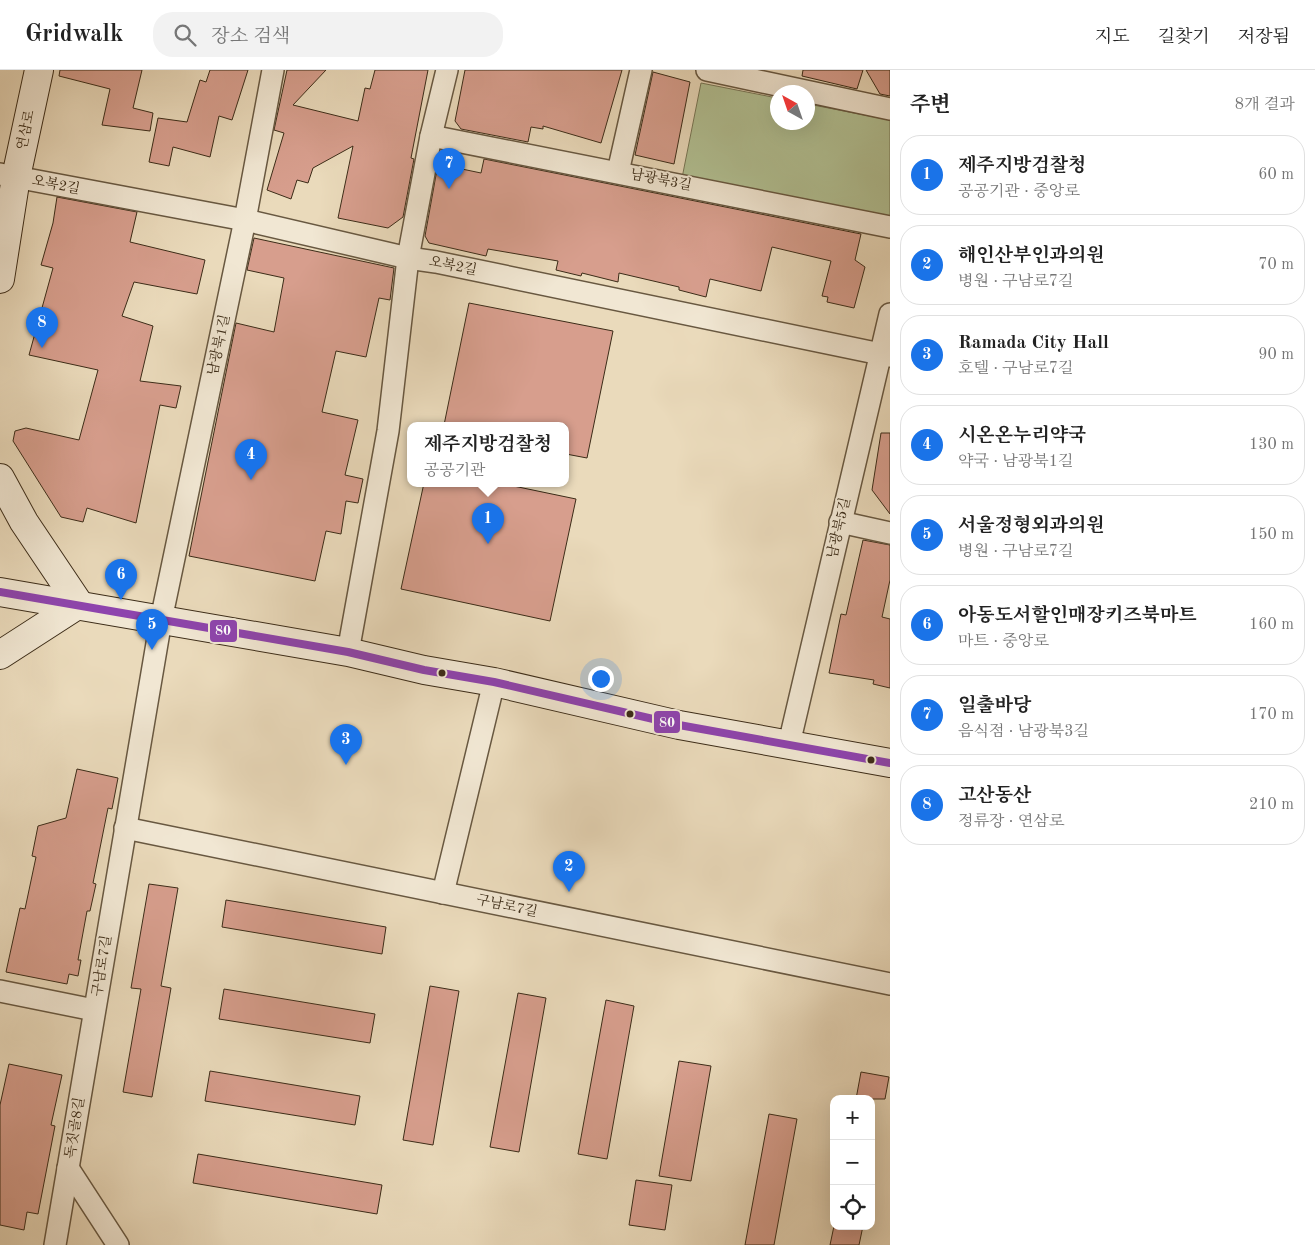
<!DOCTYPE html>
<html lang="ko">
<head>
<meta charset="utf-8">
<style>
  body { margin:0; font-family:"Old Standard TT","Noto Serif KR",serif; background:#f2f2f2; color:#222 }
  .controls { position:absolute; right:15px; bottom:15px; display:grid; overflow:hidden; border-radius:10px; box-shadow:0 5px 20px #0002 }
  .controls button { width:45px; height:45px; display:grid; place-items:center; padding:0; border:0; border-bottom:1px solid #e0e0e0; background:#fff; color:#222; font:25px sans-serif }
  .compass { position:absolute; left:770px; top:15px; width:45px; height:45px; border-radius:50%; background:#fff; box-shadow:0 5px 20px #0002; rotate:320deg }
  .you { position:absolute; left:600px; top:608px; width:18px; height:18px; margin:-12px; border:4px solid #fff; border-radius:50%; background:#1a73e8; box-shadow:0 0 0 8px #1a73e833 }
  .badge { display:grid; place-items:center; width:32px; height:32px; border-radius:50%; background:#1a73e8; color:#fff; font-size:16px; font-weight:700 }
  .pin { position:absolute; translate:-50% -41px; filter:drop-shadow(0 1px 2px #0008) }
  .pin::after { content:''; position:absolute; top:26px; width:18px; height:15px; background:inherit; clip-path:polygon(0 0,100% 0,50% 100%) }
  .popup { position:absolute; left:407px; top:352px; width:162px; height:65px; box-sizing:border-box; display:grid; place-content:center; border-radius:10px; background:#fff; filter:drop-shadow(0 1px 4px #0005); font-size:16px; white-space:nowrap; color:#767676 }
  .popup b { font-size:19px; color:#222 }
  .popup::after { content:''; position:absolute; left:50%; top:100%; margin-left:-10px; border:10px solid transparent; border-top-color:#fff }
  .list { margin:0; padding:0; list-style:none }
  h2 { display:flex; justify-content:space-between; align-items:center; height:65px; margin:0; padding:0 20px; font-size:21px }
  h2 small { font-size:16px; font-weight:400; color:#767676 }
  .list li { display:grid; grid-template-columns:32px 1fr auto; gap:15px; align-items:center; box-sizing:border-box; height:80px; margin:0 10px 10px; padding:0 10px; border:1px solid #e0e0e0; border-radius:20px }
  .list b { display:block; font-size:19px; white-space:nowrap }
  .list p { margin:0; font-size:16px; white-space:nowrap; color:#767676 }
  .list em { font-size:16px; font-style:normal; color:#767676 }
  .icon { flex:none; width:28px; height:28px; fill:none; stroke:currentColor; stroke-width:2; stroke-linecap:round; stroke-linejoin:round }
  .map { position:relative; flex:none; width:890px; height:1175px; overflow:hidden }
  header { display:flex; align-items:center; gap:30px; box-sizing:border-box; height:70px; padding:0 25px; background:#fff; border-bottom:1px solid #e0e0e0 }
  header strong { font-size:24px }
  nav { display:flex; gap:28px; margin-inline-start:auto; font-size:18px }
  .search { width:350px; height:45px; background:#f2f2f2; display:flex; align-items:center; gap:12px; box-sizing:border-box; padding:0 18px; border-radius:20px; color:#767676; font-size:19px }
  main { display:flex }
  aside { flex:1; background:#fff }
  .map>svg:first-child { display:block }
</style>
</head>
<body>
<header>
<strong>Gridwalk</strong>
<div class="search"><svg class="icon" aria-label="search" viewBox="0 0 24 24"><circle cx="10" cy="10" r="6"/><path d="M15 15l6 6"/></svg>장소 검색</div>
<nav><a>지도</a><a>길찾기</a><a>저장됨</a></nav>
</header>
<main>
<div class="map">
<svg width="890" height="1175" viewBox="0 0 890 1175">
  <rect width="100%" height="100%" fill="#eadabb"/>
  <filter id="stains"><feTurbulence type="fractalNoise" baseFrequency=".004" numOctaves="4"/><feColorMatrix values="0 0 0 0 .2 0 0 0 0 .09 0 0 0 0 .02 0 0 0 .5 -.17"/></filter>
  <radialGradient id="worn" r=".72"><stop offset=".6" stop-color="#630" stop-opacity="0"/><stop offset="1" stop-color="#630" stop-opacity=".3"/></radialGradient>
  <!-- green -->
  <path fill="#b2c194" stroke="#777656" d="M701,13L777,28L778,52H808V34L890,50V149L682,108Z"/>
  <!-- building -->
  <g fill="#d79e8d" stroke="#3c2c18">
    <path d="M60,0H142L133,38L153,43L150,61L102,55L110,19L59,6Z"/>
    <path d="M210,0H248L232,50L219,46L210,87L173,77L169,96L149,92L158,48L187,52L200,10L206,12Z"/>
    <path d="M287,0H326L293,35L358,51L365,18L370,19L375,0H428L411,88L414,89L403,147L388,158L338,148L353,76L313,98L308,113L297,110L291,129L267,120L284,63L274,60Z"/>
    <path d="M465,0H622L601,73L543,56V59L531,57L528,72L461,59L455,51Z"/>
    <path d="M803,0H863L857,19L802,6Z"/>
    <path d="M866,0H890V26L880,24Z"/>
    <path d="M653,2L690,12L674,94L635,85Z"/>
    <path d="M484,89L861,164L855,190L865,197L854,238L827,232L828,227L822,226L831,191L772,177L761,221L710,209L706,227L679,220V217L619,203L618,212L582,203L581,206L556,200L558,191L488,179L486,186L429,173L425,166L438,94L481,103Z"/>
    <path d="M57,127L137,142L130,172L205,190L197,224L134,212L122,246L153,256L140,311L181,316L176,338L160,335L136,453L87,438L83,452L61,447L13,371L15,361L26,358L79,370L98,300L29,285L53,198L41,195L53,153Z"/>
    <path d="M254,168L394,198L390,230L379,228L366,287L336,281L322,342L358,350L345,405L363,409L358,433L346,431L341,464L326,461L315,511L189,486L236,253L274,262L284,208L247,200Z"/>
    <path d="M469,233L613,261L587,388L566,384V355H444Z"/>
    <path d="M881,363H890V444L872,420Z"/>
    <path d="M424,413H499L576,429L550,551L401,519Z"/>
    <path d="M863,470L890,475V510L882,547L890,549V618L873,614L874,610L829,603L841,544L846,545Z"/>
    <path d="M77,699L118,708L112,739L108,738L93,813L96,814L90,841H87L78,890H81L78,906L69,904L67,914L6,902L20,838L25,839L36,787L32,786L38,756L66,748Z"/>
    <path d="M149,814L178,818L161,916L171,918L152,1027L123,1022L141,919L131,918Z"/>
    <path d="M226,830L386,857L382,884L222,857Z"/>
    <path d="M430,916L459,921L433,1075L403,1070Z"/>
    <path d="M224,919L375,944L370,973L219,949Z"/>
    <path d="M518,923L546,928L519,1082L490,1077Z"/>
    <path d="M606,930L634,936L607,1089L578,1084Z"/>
    <path d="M679,991L711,996L691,1111L659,1106Z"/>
    <path d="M9,994L62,1005L51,1055L55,1056L38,1144L27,1142L24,1160L0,1155V1035Z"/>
    <path d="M210,1001L360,1026L355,1055L205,1031Z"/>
    <path d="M861,1002L889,1007L885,1029H856Z"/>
    <path d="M769,1044L797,1049L774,1175H745Z"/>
    <path d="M198,1084L382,1115L377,1144L193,1113Z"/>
    <path d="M636,1110L672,1115L665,1160L629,1155Z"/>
    <path d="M834,1156H863L859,1175H830Z"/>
  </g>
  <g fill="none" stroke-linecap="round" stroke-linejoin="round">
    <!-- minor casing -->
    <g stroke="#685841" stroke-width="24">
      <g id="minor">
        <path d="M707,0L890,39"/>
        <path d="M431,66L890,157"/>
        <path d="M618,102L641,0"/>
        <path d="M0,104L245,150L408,188L436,192L890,286"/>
        <path d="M840,452L890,463"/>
        <path d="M348,582L388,361L408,188L431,66L447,0"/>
        <path d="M789,674L890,244"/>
        <path d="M125,758L890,914"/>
        <path d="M443,823L494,612"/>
        <path d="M0,921L94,940"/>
        <path d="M68,1098L118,1175"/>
        <path d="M55,1175L161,550L245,150L273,0"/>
      </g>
    </g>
    <!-- secondary casing -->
    <g stroke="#3c2c18" stroke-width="30">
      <g id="secondary">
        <path d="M0,209L16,107L39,0"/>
        <path d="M0,408L24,452L79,534L0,585"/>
        <path d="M0,522L348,582L424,600L494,612L679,655L890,693"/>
      </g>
    </g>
    <!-- minor -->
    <use href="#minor" stroke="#f1e7d3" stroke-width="21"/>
    <!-- secondary -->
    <use href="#secondary" stroke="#f1e7d3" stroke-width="28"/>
    <!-- bus-1 casing -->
    <g stroke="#f1e7d3" stroke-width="11">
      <path id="bus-1" d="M0,522L348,582L424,600L494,612L679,655L890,693"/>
    </g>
    <!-- bus-1 -->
    <use href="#bus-1" stroke="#8e44ad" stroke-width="8"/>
  </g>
  <!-- markers -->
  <g fill="#3c2c18" stroke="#f1e7d3" stroke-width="2">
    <circle cx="442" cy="603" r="4.5"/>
    <circle cx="630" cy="644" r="4.5"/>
    <circle cx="871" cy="690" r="4.5"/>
  </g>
  <g text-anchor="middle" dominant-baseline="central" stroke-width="4" stroke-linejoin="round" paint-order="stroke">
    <!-- street labels -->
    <g font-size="14" fill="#3c2c18" stroke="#f1e7d3">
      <text transform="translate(26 60) rotate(-78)">연삼로</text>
      <text transform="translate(661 110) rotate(11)">남광북3길</text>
      <text transform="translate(56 115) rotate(11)">오복2길</text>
      <text transform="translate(453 196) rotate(11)">오복2길</text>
      <text transform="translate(219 275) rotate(-78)">남광북1길</text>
      <text transform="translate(839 458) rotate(-77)">남광북5길</text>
      <text transform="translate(507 836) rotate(12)">구남로7길</text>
      <text transform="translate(102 896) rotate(-81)">구남로7길</text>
      <text transform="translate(75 1058) rotate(-81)">독짓골8길</text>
    </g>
  </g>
  <g stroke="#f1e7d3" stroke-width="2">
    <rect x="209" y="549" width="29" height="24" rx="5" fill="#8e44ad"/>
    <rect x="653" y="640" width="28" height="24" rx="5" fill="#8e44ad"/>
  </g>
  <g font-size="14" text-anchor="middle" font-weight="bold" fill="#fff">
    <text x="223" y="565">80</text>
    <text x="667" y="657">80</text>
  </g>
  <rect width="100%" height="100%" filter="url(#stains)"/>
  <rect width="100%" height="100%" fill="url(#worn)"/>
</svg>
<div class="controls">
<button>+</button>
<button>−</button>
<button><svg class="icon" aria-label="locate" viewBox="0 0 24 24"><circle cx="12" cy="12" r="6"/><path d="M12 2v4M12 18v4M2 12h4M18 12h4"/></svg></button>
</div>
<svg class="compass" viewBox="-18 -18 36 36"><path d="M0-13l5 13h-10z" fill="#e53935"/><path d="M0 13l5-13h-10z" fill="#767676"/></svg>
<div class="you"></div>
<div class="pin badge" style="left:488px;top:474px">1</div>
<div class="popup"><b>제주지방검찰청</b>공공기관</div>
<div class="pin badge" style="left:569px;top:822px">2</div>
<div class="pin badge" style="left:346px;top:695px">3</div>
<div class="pin badge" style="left:251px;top:410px">4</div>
<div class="pin badge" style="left:152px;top:580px">5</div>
<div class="pin badge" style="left:121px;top:530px">6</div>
<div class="pin badge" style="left:449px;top:119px">7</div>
<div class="pin badge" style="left:42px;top:278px">8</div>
</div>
<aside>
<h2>주변<small>8개 결과</small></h2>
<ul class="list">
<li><span class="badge">1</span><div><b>제주지방검찰청</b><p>공공기관 · 중앙로</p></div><em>60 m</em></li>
<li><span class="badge">2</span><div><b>해인산부인과의원</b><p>병원 · 구남로7길</p></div><em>70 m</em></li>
<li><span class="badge">3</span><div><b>Ramada City Hall</b><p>호텔 · 구남로7길</p></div><em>90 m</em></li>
<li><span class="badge">4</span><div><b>시온온누리약국</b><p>약국 · 남광북1길</p></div><em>130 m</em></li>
<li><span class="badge">5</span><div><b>서울정형외과의원</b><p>병원 · 구남로7길</p></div><em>150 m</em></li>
<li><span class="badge">6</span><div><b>아동도서할인매장키즈북마트</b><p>마트 · 중앙로</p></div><em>160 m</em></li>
<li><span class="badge">7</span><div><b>일출바당</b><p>음식점 · 남광북3길</p></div><em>170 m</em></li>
<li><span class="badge">8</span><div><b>고산동산</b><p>정류장 · 연삼로</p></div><em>210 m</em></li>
</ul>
</aside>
</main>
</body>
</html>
